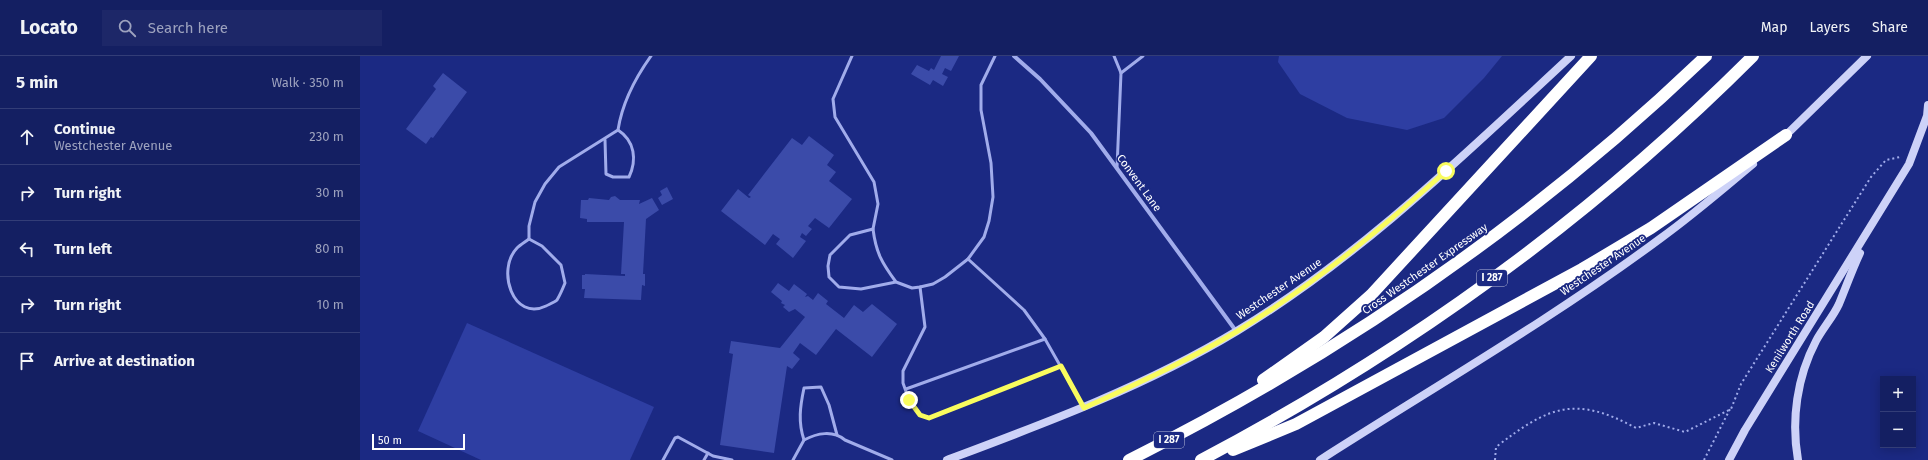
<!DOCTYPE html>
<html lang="en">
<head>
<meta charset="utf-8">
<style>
  body { margin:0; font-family:"Fira Sans",sans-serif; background:#1d2768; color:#f1f3f6 }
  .controls { position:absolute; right:12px; bottom:12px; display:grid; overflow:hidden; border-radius:0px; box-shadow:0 2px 10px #0003 }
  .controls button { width:36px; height:36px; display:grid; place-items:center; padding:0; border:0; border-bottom:1px solid #333d77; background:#141f62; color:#f1f3f6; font:20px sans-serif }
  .scale { position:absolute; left:12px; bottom:10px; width:93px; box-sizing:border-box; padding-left:4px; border:2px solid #fff; border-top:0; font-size:11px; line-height:14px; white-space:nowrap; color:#fff; -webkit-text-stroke:3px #1b2983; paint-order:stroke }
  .stop { position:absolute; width:12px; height:12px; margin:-9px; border:3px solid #f9fc5e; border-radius:50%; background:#fff }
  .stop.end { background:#f9fc5e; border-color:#fff; box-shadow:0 1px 4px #0008 }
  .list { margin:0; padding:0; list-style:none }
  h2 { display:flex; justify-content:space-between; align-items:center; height:52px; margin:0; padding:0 16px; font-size:17px }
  h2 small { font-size:13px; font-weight:400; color:#9da2be }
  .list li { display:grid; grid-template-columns:26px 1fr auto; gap:12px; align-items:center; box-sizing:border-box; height:56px; padding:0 16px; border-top:1px solid #333d77 }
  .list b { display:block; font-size:15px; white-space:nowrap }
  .list p { margin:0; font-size:13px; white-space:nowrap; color:#9da2be }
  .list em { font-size:13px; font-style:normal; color:#9da2be }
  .icon { flex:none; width:22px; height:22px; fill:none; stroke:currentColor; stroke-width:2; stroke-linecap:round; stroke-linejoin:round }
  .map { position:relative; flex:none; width:1568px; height:404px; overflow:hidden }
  header { display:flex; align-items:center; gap:24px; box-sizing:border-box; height:56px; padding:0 20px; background:#141f62; border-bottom:1px solid #333d77 }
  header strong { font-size:19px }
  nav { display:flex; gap:22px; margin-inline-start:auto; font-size:14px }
  .search { width:280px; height:36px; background:#1d2768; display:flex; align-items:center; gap:10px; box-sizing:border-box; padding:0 14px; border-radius:0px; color:#9da2be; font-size:15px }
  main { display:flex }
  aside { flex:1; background:#141f62 }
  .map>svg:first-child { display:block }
</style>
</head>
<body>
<header>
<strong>Locato</strong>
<div class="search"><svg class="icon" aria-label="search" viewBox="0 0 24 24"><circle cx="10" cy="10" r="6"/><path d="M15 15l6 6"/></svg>Search here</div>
<nav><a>Map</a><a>Layers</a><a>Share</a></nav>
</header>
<main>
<aside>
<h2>5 min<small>Walk · 350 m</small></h2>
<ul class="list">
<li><svg class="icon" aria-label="ahead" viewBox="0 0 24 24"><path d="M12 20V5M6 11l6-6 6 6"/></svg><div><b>Continue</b><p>Westchester Avenue</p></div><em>230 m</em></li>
<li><svg class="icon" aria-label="right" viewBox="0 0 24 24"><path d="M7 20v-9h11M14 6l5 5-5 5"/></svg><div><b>Turn right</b></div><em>30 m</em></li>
<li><svg class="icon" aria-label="left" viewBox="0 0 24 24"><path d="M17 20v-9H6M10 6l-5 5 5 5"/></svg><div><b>Turn left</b></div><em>80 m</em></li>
<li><svg class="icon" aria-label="right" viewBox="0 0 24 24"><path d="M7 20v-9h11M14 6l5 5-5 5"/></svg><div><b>Turn right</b></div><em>10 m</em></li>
<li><svg class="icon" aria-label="arrive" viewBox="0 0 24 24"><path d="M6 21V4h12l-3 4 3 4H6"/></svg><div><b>Arrive at destination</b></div></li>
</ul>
</aside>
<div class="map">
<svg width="1568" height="404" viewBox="0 0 1568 404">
  <rect width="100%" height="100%" fill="#1b2983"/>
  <!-- green -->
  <g fill="#2e3ea2">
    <path d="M919,0H1142L1124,22L1084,62L1047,74L987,62L940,38L918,6Z"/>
    <path d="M107,267L294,351L270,404H121L58,375Z"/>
  </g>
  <!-- building -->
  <g fill="#3b4ba9">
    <path d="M581,0H599L591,15L585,12L582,18L588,21L583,30L573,24L570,29L551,18L557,9L569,15L571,12L574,14Z"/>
    <path d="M83,17L107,36L73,82L71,81L66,88L46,73L76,33L73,30Z"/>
    <path d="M449,80L474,99L467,109L476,116L469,125L492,143L469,172L455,162L448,170L452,173L446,180L442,177L440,181L446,185L433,202L416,188L420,183L413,178L405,189L361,155L378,133L389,142L391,141L388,139L432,82L442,89Z"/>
    <path d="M307,131L313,143L302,149L298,142L302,139L300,135Z"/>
    <path d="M255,140L260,144H280L279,148L292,142L299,154L286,163L283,218H285V230L282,229L281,244L224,242L225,233H222V219H225V218L265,220V218H261L264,166H227V163L220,162L221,144H228L229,142L249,144L251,141Z"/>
    <path d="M418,227L429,235L434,228L447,238L445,241L448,240L453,244L458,237L468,245L466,248L484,262L494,249L503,256L512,248L537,268L512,301L476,273L456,299L440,287L433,297L440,303L432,313L427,310L414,397L360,389L373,298L369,297L371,285L420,292L445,261L435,253L429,256L423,251L425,249L421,247L422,245L411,236Z"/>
  </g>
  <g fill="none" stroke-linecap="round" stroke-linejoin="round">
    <!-- path -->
    <g stroke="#a1aceb" stroke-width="2" stroke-dasharray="2 3" stroke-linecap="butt">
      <path d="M1135,404L1136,391C1189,350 1215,339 1276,372L1294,367L1325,376L1371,353L1381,328L1511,121L1526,104L1540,101"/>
      <path d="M1344,404L1370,353"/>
    </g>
    <!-- lane -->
    <g stroke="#a1aceb" stroke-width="3">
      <path d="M492,0L473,43L475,61L514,126L518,148L513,173"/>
      <path d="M754,0L761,17L757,112"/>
      <path d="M761,17L783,0"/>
      <path d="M245,84L246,118L253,121H269C277,104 275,85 258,74"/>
      <path d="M169,183V170L175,146L185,128L199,111L258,74C262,48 276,21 291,0"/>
      <path d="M169,183L182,190L201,209L205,227C203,232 200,239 197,244C195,246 190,248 186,250C153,266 136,214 157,192C160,189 165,186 169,183Z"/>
      <path d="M608,203L664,254L685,283L723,350"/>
      <path d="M536,226C522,207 516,197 513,173L490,179L470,199L468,210L469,221L479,231L501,233L536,226L552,232L560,231L573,228L585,221L608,203L624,181L629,165L633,141L631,107L621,54V29L635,0"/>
      <path d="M560,231L565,271L543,315V327L549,344L560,359L569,362L701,310"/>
      <path d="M546,333L685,283"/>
      <path d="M444,384C438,366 440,351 444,332L461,331L469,349L477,379"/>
      <path d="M303,404L315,382L318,381L353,400L372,404"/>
      <path d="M344,404L348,397"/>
      <path d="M433,404L444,384C457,377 473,374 485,384L532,404"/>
    </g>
    <!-- street -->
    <path stroke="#a1aceb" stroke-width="4" d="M654,0L680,23L731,77L876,275"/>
    <!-- secondary -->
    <g stroke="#cdd2f8" stroke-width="8">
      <path d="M1423,82L1507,0"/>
      <path d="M587,404C686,367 786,330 877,275C1001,200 1105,98 1211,0"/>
      <path d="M960,404C1074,331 1192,263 1301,182C1333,159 1363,133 1393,108"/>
      <path d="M1369,404L1385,374L1549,108L1567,60L1568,49"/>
      <path d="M1438,404C1431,364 1437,321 1456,285C1463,272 1473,261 1479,248C1486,231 1492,214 1500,197"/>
    </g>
    <!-- highway -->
    <g stroke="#fff" stroke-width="12">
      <path d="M903,324L964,281L1011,239L1231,0"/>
      <path d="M873,394L936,368L1222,213L1291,172L1426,79"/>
      <path d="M769,404C981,298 1175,164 1346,0"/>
      <path d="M841,404C1044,297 1231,162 1393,0"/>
    </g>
  </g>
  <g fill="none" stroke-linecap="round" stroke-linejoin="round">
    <!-- route -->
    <path stroke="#f9fc5e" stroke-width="5" d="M549,344L560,359L569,362L701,310L724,352C776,328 827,305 876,276C952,230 1020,174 1086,115"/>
  </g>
  <g text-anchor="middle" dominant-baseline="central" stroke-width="3.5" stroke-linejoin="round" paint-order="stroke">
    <!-- shield labels -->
    <g fill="#1b2983" stroke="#bbbfda" stroke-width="1">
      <rect x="1117" y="214" width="30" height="16" rx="3"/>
      <rect x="794" y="376" width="30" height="16" rx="3"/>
    </g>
    <g font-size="10" font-weight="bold" fill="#fff">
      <text x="1132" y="222">I 287</text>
      <text x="809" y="384">I 287</text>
    </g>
    <!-- street labels -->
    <g font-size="11" fill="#fff" stroke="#1b2983">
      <text transform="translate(779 127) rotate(54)">Convent Lane</text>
      <text transform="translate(1243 209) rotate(-34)">Westchester Avenue</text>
      <text transform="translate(1065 213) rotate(-35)">Cross Westchester Expressway</text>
      <text transform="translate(919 233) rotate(-34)">Westchester Avenue</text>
      <text transform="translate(1430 281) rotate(-58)">Kenilworth Road</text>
    </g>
  </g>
</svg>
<div class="controls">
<button>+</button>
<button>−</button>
</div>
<div class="scale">50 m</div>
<div class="stop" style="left:1086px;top:115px"></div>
<div class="stop end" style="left:549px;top:344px"></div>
</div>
</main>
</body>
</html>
